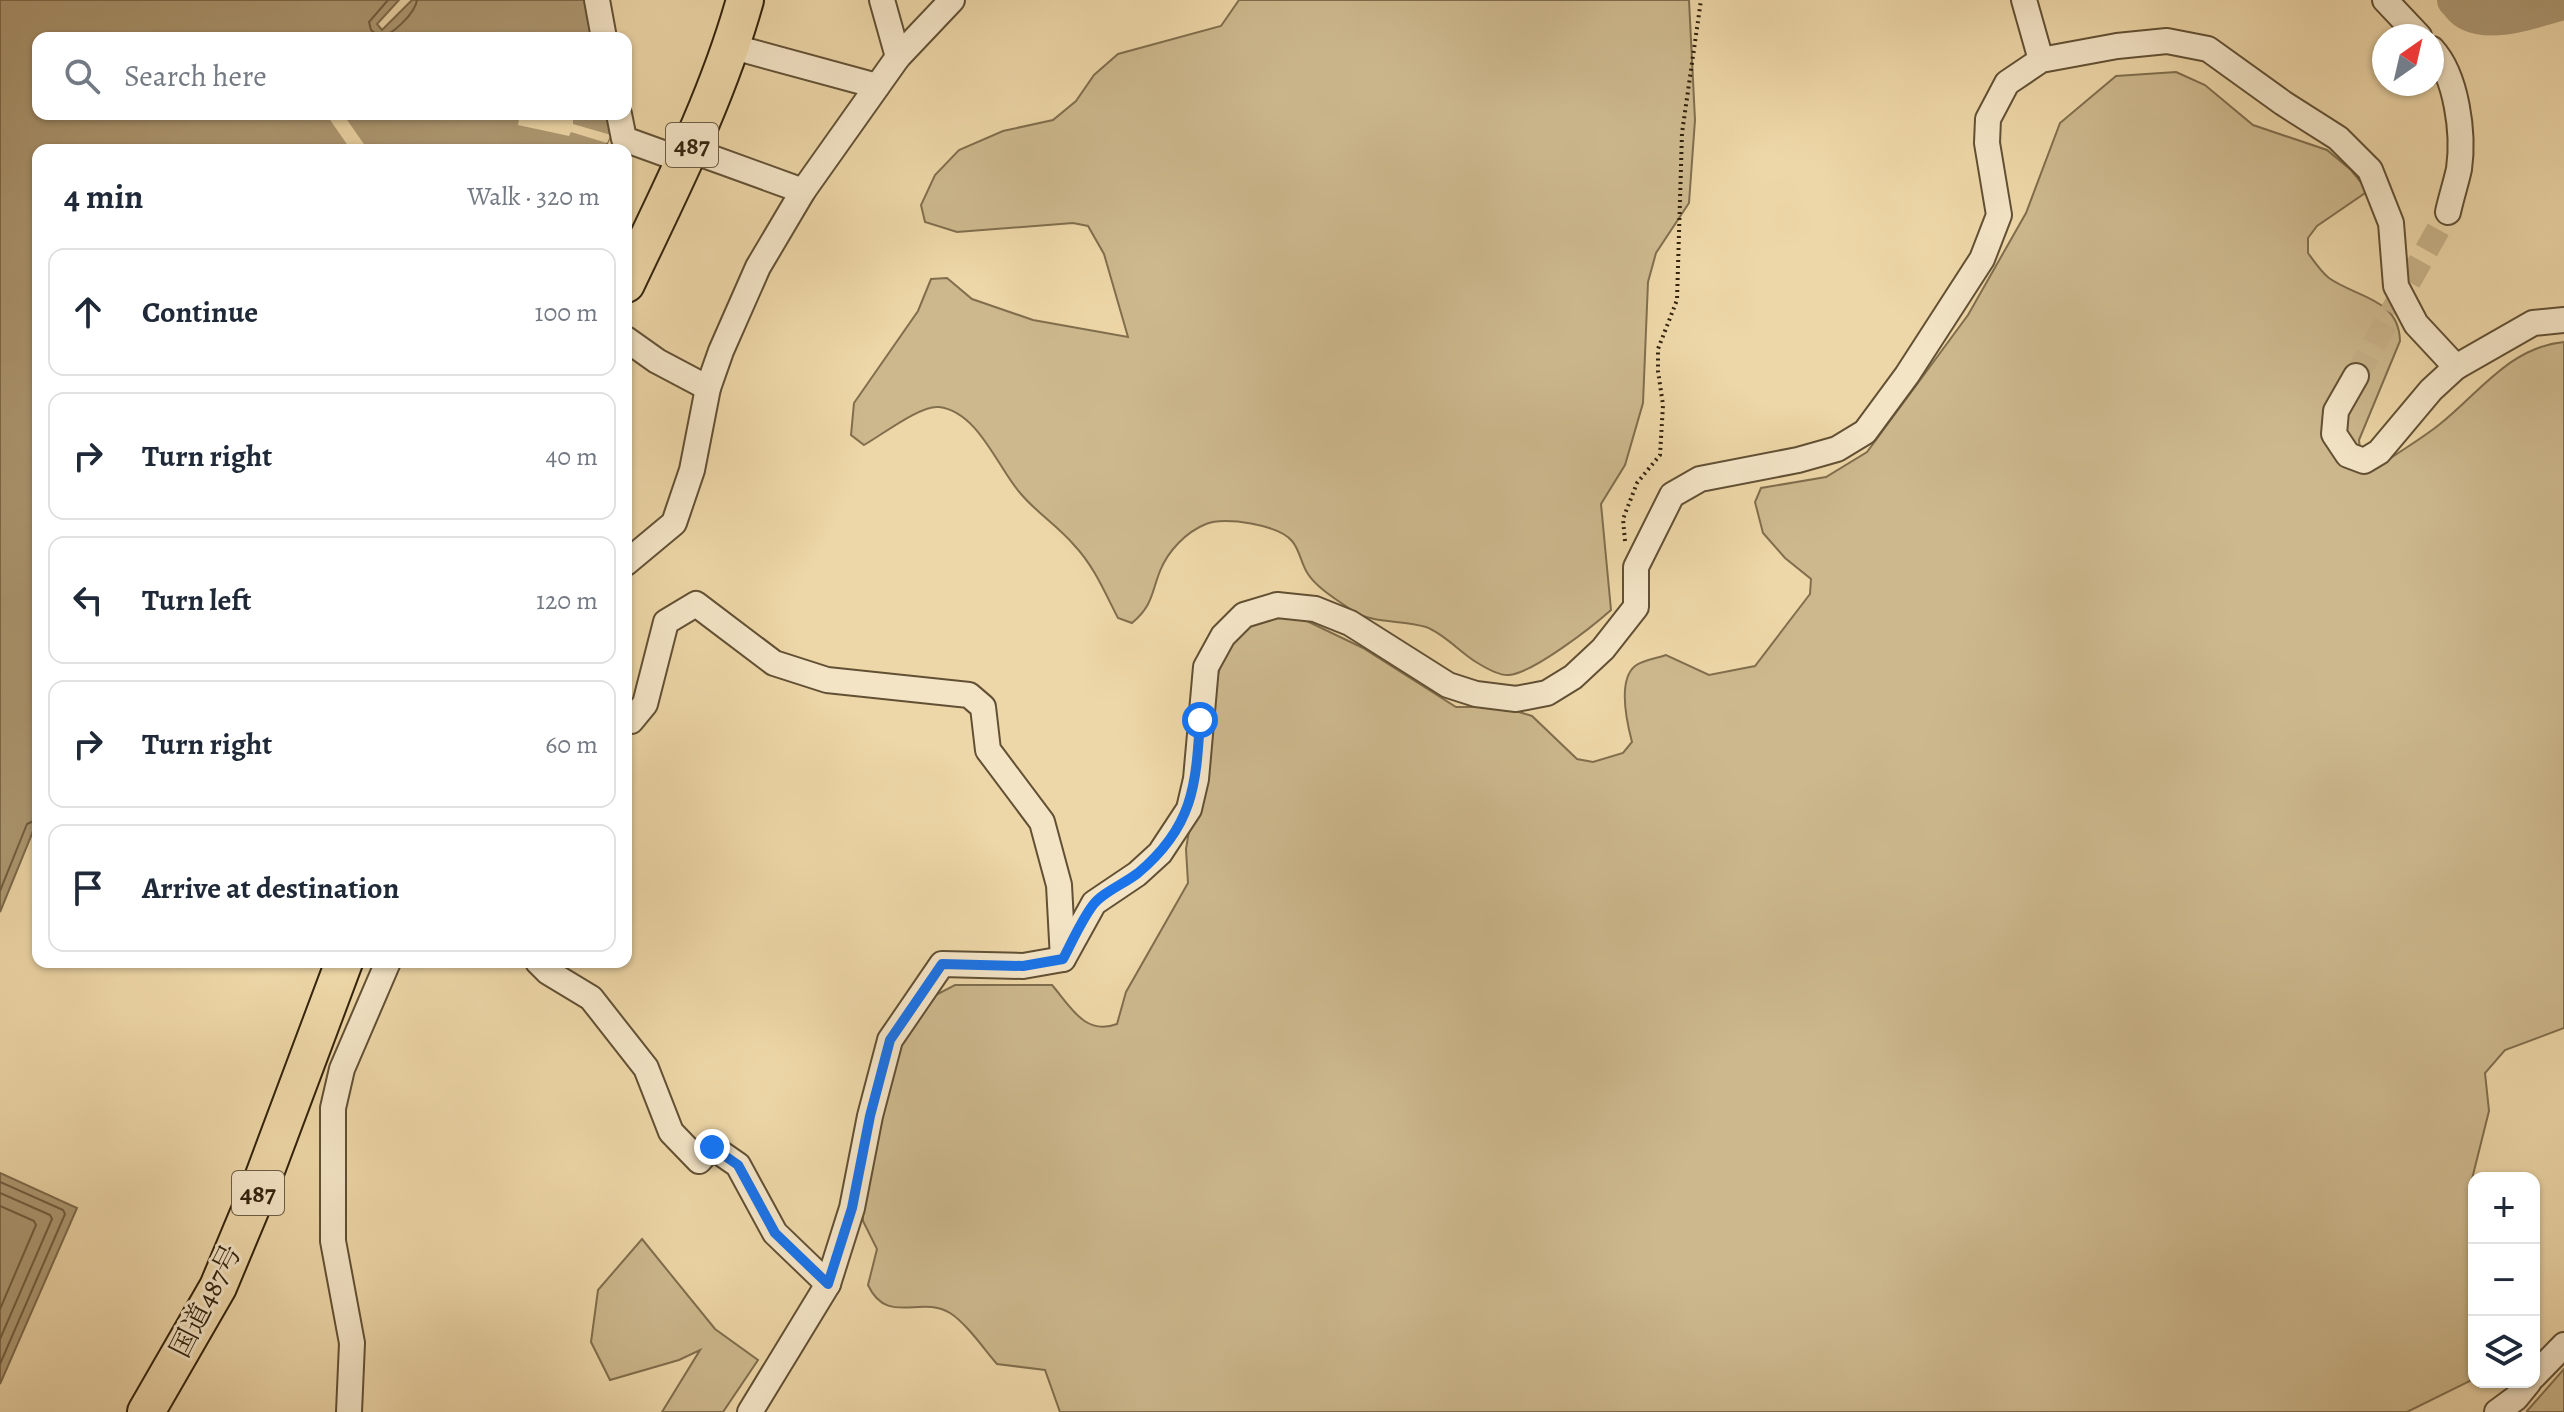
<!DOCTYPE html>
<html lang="en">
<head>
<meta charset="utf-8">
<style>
  body { margin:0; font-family:Alegreya,"Noto Serif JP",serif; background:#f2f2f3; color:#1f2937 }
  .controls { position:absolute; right:24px; bottom:24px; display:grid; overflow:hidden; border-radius:16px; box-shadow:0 2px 6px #0004 }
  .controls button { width:72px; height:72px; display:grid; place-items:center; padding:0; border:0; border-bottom:2px solid #e0e1e3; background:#fff; color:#1f2937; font:40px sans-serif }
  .compass { position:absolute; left:2372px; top:24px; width:72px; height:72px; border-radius:50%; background:#fff; box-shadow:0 2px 6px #0004; rotate:34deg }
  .stop { position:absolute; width:24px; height:24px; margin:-18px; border:6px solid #1a73e8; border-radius:50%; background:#fff }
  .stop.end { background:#1a73e8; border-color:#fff; box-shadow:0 2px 8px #0008 }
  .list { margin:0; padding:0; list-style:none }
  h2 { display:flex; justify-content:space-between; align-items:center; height:104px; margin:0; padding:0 32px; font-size:34px }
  h2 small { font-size:26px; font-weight:400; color:#747a83 }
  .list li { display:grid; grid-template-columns:52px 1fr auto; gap:24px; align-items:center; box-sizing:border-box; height:128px; margin:0 16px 16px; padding:0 16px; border:2px solid #e0e1e3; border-radius:16px }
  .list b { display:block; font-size:30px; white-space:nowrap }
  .list em { font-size:26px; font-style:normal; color:#747a83 }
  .icon { flex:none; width:44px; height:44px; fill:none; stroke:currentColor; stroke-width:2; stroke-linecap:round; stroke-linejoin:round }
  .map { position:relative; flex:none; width:2564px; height:1412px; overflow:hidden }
  .search { position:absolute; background:#fff; box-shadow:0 2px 6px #0004; left:32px; top:32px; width:600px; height:88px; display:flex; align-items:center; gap:20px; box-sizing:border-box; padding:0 28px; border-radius:16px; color:#747a83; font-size:30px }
  .panel { position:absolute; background:#fff; box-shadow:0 2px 6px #0004; left:32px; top:144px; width:600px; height:824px; border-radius:16px }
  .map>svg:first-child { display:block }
</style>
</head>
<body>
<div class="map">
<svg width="2564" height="1412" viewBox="0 0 2564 1412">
  <rect width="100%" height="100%" fill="#edd6a7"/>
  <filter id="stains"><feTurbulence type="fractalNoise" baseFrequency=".0025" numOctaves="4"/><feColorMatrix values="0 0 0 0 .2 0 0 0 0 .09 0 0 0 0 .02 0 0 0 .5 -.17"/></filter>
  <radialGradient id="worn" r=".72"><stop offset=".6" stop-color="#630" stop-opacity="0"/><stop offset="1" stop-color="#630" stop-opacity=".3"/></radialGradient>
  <!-- green -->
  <g fill="#cdb88d" stroke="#806e4d" stroke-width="2">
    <path d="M1239,0H1689L1695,120L1689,203L1656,253L1648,282L1643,403L1625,465L1601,504L1611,610C1592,627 1533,673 1509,675C1500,676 1484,667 1476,662C1460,652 1443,633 1426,627C1400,619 1373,625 1350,609C1337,600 1316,587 1308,574C1301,564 1300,550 1292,541C1279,525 1224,516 1206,524C1186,532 1168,551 1160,571C1151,594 1153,605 1132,623L1118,618C1105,593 1094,566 1074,545C1058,526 1037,513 1021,494C998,469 979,412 939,407C920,405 882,435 864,445L851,435L854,403L918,311L931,279L947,278L972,299L1033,320L1128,337L1104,254L1088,226L1073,223L957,232L925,222L921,205L935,175L959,150L1003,131L1053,120L1076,101L1094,75L1118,54L1221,26Z"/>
    <path d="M2176,72L2205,85L2253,125L2327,150L2351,170L2368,191L2317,226L2308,238V253C2314,261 2321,272 2329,278C2357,298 2399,298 2400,341L2359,440L2361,456L2388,460C2405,448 2424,437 2440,424C2479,393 2510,347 2564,342V1028L2505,1050L2485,1073L2489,1111L2470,1187L2469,1218L2474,1246V1379L2407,1412H1060L1045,1370L997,1364C984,1349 966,1323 950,1313C920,1295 887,1326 868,1285L877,1249L863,1221L861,1189L898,1035L928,999L955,985H1052C1071,1007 1085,1036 1117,1024L1126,992L1188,883L1186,849L1211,699L1224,653L1231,640L1267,608L1284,610L1363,648L1456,707H1503L1532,716L1577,759L1593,762L1623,753L1632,742C1627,723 1617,681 1635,666C1643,660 1658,658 1666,655L1709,675L1755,666L1810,594L1811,579L1785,558L1763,533L1755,502L1761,488L1826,477L1867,452L1968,315L2026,213L2060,123L2116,76Z"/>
    <path d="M642,1239L715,1329L758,1360L723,1412H662L700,1350L679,1360L610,1380L591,1342L598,1290Z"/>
    <path d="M2564,1369V1412H2527V1411Z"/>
  </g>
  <!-- water -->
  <g fill="#ae9973" stroke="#7d6a4a" stroke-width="2">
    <path d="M0,0H399L377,24L382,30L412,0H585L594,38H38V114H611L614,128L604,150H38V819L0,912Z"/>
    <path d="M0,1173L77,1208L0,1384Z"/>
  </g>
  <!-- pier -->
  <g fill="#edd6a7">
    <path d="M326,114H343L368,150H351Z"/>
    <path d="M520,114H555L573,118V124L611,135L607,143L571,132L569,136L518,125Z"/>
  </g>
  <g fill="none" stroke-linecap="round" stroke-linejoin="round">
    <!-- shore -->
    <g stroke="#705e40" stroke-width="2">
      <path d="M388,0L369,22L371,30L380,37C393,35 415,13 417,0"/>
      <path d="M0,891L27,824L38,819"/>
      <path d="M0,1182L63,1210L65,1214L0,1364"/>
      <path d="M0,1193L50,1215L52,1219L0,1339"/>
      <path d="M0,1206L34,1221L36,1225L0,1309"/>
    </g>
    <!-- river -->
    <path stroke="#ae9973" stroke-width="36" d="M2455,0C2460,5 2463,11 2469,13C2496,26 2537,8 2564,2"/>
    <!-- minor-tunnel -->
    <path stroke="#c8b288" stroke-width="24" stroke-dasharray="24 12" stroke-linecap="butt" d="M2356,376L2448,212"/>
    <!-- minor casing -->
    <g stroke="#625034" stroke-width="28">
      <g id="minor">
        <path d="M597,0L604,38"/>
        <path d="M882,0L898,57"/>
        <path d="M2024,0L2041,60"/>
        <path d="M2385,0L2419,36"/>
        <path d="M730,46L877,86"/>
        <path d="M2432,49C2457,76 2464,134 2459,169C2456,183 2451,198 2448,212"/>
        <path d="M619,114L624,139L685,161"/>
        <path d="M690,150L803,191"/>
        <path d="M626,339L657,361L708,388"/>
        <path d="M2356,376L2336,411L2334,434L2348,455L2364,461L2379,452L2431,390L2456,367L2533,323L2564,320"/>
        <path d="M626,563L674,523L692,470L708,388L721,351L758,267L803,191L898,57L952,0"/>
        <path d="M626,721H631L645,704L666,622L696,604L774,663L827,680L969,695L983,707L988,750L1042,822L1059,885L1063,959"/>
        <path d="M538,962L548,972L591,998L646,1068L671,1132L699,1161L712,1147L738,1165L775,1233L828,1284"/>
        <path d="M2534,1376L2564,1345"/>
        <path d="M349,1412L352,1343L333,1241V1108L342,1069L388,962"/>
        <path d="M750,1412L828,1284L852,1208L870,1116L890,1040L942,964L1023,966L1063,959L1094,903L1137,874L1160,853L1189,809L1196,779L1206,667L1223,636L1244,615L1277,605L1315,609L1350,623L1448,685L1476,694L1516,699L1547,693L1573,677L1603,649L1636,607V567L1672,495L1700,479L1798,460L1837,449L1865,432L1907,375L1982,259L1999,215L1987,143L1988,119L2007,83L2041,60L2117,46L2167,41L2208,49L2283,103L2338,138L2370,170L2391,223L2396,286L2416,324L2456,367"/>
        <path d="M2497,1412L2516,1398L2529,1382"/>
      </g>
    </g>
    <!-- highway casing -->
    <g stroke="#33230d" stroke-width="40">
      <g id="highway">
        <path d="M626,284C670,191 717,100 745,0"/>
        <path d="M146,1412L218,1287L259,1189L344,962"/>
      </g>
    </g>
    <!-- path -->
    <path stroke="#33230d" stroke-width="4" stroke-dasharray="2 4" stroke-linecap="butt" d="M1625,541L1623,519L1637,483L1660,455L1663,405L1658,371V349L1677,300L1682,133L1701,0"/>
    <!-- minor -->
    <use href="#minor" stroke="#f3e4c6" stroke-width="24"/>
    <!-- highway -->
    <use href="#highway" stroke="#edd6a7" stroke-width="36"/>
  </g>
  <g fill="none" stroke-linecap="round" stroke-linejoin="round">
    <!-- route -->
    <path stroke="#1a73e8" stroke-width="10" d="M712,1147L738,1165L775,1233L828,1284L852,1208L870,1116L890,1040L942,964L1023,966L1063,959C1072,942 1081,921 1093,905C1103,892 1124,884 1138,873C1193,827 1196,786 1200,720"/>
  </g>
  <g text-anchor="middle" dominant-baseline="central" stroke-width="6" stroke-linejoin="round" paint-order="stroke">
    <!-- shield labels -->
    <g fill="#f3e4c6" stroke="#6d5d44" stroke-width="2">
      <rect x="666" y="123" width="52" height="44" rx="6"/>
      <rect x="232" y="1171" width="52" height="44" rx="6"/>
    </g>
    <g font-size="26" font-weight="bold" fill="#33230d">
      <text x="692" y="145">487</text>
      <text x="258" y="1193">487</text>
    </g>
    <!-- street labels -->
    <g font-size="28" fill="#33230d" stroke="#f3e4c6">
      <text transform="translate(206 1301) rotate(-63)">国道487号</text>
    </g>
  </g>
  <rect width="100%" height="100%" filter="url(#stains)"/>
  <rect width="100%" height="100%" fill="url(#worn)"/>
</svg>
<div class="controls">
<button>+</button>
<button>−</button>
<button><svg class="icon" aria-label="layers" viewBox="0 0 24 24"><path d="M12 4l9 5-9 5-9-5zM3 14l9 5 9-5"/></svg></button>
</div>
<svg class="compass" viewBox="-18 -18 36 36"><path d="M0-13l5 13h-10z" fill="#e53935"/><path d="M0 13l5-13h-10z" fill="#747a83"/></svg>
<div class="stop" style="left:1200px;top:720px"></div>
<div class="stop end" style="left:712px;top:1147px"></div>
<div class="search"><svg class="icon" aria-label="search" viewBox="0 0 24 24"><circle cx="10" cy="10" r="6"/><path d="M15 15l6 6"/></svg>Search here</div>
<section class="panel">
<h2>4 min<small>Walk · 320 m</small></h2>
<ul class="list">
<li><svg class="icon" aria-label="ahead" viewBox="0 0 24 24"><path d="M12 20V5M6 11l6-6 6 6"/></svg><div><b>Continue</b></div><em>100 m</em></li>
<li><svg class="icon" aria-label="right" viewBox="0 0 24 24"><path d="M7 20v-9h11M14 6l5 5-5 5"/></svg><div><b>Turn right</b></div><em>40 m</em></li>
<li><svg class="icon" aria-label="left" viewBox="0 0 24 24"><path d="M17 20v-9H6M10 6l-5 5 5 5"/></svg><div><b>Turn left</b></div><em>120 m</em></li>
<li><svg class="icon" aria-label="right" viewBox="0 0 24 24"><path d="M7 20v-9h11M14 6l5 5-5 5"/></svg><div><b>Turn right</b></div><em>60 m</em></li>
<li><svg class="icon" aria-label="arrive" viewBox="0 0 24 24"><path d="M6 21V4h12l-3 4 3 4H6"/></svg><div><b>Arrive at destination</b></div></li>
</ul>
</section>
</div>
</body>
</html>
